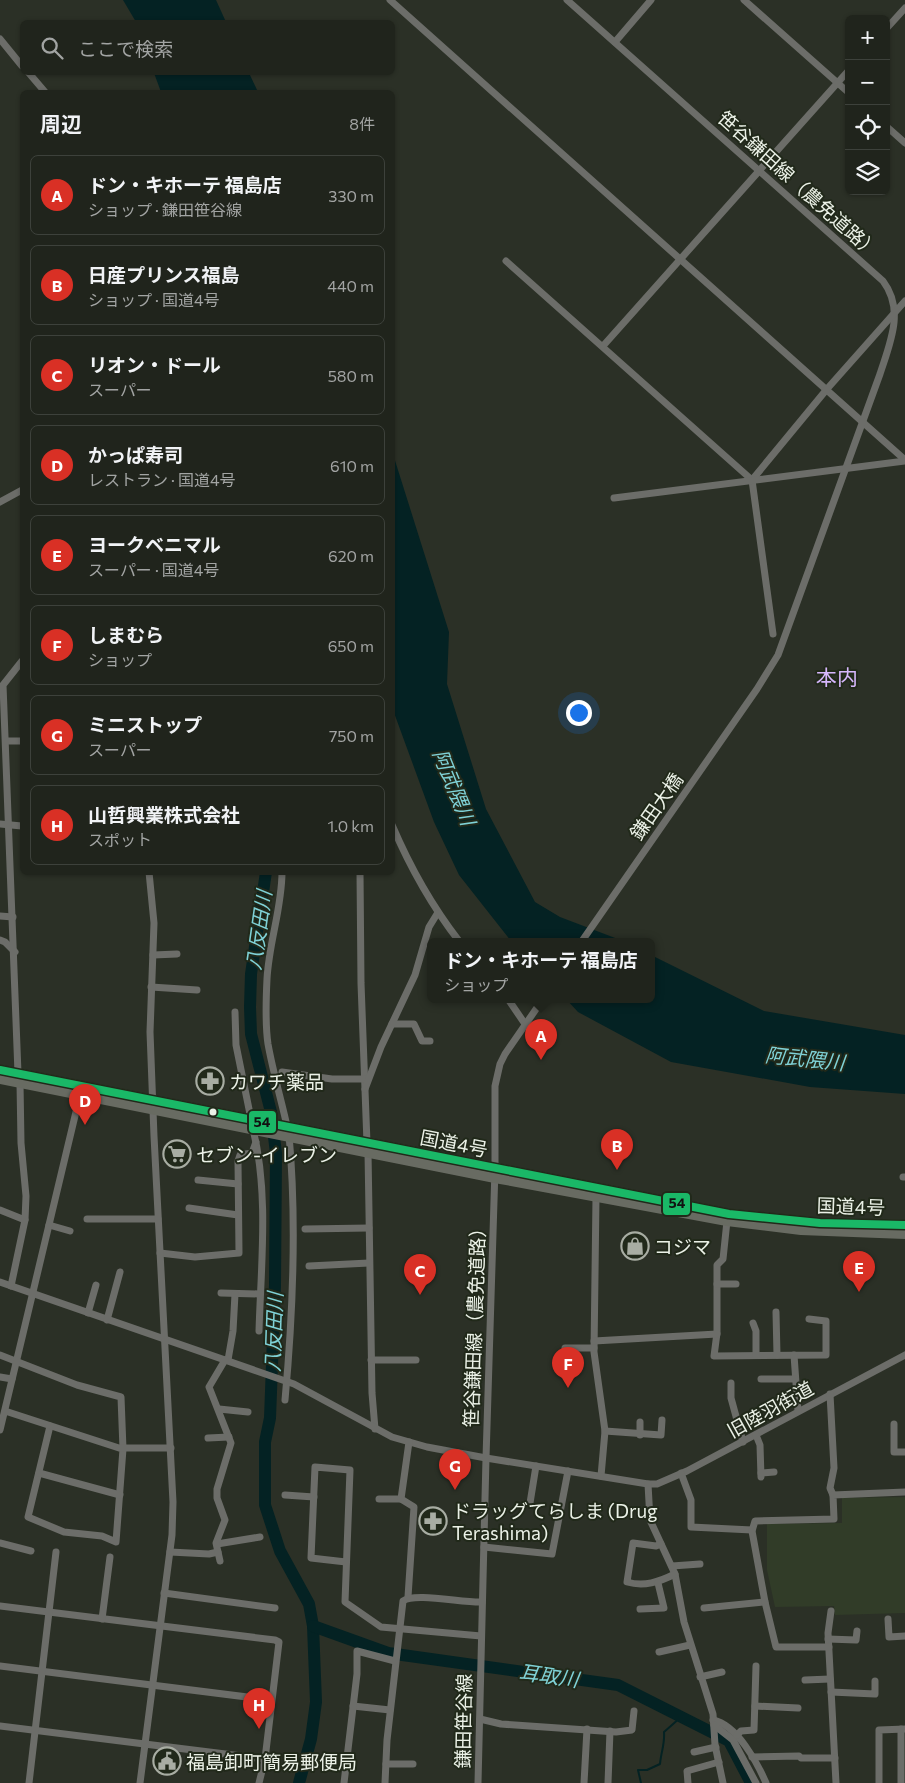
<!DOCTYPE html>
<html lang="ja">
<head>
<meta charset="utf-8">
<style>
  body { margin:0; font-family:Commissioner,"Noto Sans JP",sans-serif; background:#2d3029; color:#f1f3f6 }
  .controls { position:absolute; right:15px; top:15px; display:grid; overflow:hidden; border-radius:8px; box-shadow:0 1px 4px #0004 }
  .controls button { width:45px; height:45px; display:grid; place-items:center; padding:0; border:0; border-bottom:1px solid #3d413b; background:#20241c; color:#f1f3f6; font:25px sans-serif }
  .you { position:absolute; left:578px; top:712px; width:18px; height:18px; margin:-12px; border:4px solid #fff; border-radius:50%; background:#1a73e8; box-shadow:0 0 0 8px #1a73e833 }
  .badge { display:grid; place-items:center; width:32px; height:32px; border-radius:50%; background:#d93025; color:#fff; font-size:16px; font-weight:700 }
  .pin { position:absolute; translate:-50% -41px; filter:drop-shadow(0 1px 2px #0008) }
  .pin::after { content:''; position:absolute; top:26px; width:18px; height:15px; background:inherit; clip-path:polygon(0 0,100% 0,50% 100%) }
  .popup { position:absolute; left:427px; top:938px; width:228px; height:65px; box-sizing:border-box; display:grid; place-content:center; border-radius:8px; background:#20241c; filter:drop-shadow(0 1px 4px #0005); font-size:16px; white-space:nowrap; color:#a2a4a3 }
  .popup b { font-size:19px; color:#f1f3f6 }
  .popup::after { content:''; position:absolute; left:50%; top:100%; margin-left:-10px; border:10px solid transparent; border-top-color:#20241c }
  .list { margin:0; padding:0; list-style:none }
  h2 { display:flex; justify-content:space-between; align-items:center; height:65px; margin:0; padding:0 20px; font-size:21px }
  h2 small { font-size:16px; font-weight:400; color:#a2a4a3 }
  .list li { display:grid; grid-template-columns:32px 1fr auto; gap:15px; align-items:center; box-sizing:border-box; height:80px; margin:0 10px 10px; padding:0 10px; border:1px solid #3d413b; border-radius:8px }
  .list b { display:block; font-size:19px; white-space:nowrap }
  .list p { margin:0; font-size:16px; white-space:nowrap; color:#a2a4a3 }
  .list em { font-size:16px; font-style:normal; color:#a2a4a3 }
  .icon { flex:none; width:28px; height:28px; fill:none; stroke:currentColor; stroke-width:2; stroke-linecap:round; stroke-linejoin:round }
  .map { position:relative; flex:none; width:905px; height:1783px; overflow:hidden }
  .search { position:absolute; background:#20241c; box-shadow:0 1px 4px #0004; left:20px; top:20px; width:375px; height:55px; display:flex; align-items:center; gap:12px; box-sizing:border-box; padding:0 18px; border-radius:8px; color:#a2a4a3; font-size:19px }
  .panel { position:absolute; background:#20241c; box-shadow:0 1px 4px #0004; left:20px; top:90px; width:375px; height:785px; border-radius:8px }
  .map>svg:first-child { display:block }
</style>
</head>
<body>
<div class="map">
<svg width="905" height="1783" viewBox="0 0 905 1783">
  <rect width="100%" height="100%" fill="#2b3026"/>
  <!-- built -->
  <path fill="#313c28" d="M905,1497V1613L835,1615L834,1606L775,1607L767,1570V1524L842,1523V1498Z"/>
  <!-- water -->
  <g fill="#042223">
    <path d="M123,0H216L226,22H136Z"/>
    <path d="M154,73H249L258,92H161Z"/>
    <path d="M392,451L449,632L447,684L486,809L535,902L560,917L623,941H511L459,875L434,822L393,710Z"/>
    <path d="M651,955L764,1011L905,1035V1094L810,1087L671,1062L578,1012L566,999H651Z"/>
  </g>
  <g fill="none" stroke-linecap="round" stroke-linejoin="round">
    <!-- stream -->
    <path stroke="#042223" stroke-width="2" d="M641,1783L638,1770H647L660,1764C661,1752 665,1744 664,1732L681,1717"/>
    <!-- river -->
    <g stroke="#042223" stroke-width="12">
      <path d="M266,872L251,974L250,1007L251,1034L271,1112L276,1153L275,1285L270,1418L265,1442V1505L280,1551L309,1604L313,1626L316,1702L311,1739L299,1783"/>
      <path d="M313,1626L388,1653L618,1685L729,1741L751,1783"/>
    </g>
    <!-- minor -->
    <g stroke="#6c6d69" stroke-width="7">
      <path d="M390,0L905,460"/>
      <path d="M567,0L883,281C905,310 890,343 880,374L778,655L757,689L582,941"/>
      <path d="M744,0L849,93"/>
      <path d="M886,29L905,8"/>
      <path d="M0,39L22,66"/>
      <path d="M615,42L651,0"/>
      <path d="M28,72L45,92"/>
      <path d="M886,126L905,143"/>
      <path d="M506,261L752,480L773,634"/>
      <path d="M603,346L849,70"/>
      <path d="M752,480L827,389L905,301"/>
      <path d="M614,498L905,461"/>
      <path d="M0,502L22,490"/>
      <path d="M6,741H22"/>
      <path d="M0,824L22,826"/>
      <path d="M392,825C410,867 431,905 459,941"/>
      <path d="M282,872C282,908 269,942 267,979C266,999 265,1024 268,1044C273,1072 281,1099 287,1126"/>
      <path d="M360,872L361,983L367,1143"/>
      <path d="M0,916L13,917"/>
      <path d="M0,940L5,942L15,952"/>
      <path d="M153,955L177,954"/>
      <path d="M151,987L197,990"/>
      <path d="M508,999L525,1024"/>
      <path d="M235,1012L236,1045L251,1119"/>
      <path d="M392,1024H414L422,1041H430"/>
      <path d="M282,1072L332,1079H364"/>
      <path d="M18,1073L3,685L22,661"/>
      <path d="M365,1089L381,1047L415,975L429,927L437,914"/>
      <path d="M253,1129C269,1194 261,1264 259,1331"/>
      <path d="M368,1152L372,1393L375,1429"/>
      <path d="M903,1177H905"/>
      <path d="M198,1180L238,1184"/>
      <path d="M596,1197L594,1352L605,1431L601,1476"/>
      <path d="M189,1208L238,1215"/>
      <path d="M0,1210L25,1220"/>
      <path d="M87,1219H158"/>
      <path d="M727,1221L723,1259L717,1265V1333L714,1356L826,1355V1321L809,1319"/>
      <path d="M49,1225L70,1231"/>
      <path d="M305,1229L369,1228"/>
      <path d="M160,1253L195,1257L239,1253L238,1161L240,1155L252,1153L256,1142"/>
      <path d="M309,1266L369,1263"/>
      <path d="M0,1282L294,1384L392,1437L427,1447L486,1458L648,1484H657L687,1471L905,1355"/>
      <path d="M717,1284H736"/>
      <path d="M11,1286L25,1220L26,1196L21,1143L20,1083"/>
      <path d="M221,1293L260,1294"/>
      <path d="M776,1312L777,1355"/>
      <path d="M88,1313L96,1285"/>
      <path d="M107,1320L120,1272"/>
      <path d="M753,1323L756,1331V1355"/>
      <path d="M594,1341L717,1334"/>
      <path d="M565,1348H594"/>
      <path d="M0,1355L77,1385L121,1397L123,1449L116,1542L102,1536L64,1532L28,1517L50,1426"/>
      <path d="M794,1355L798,1411"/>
      <path d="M228,1360L233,1331L235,1294"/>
      <path d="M371,1360H416"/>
      <path d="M0,1377L12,1379"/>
      <path d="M761,1379H795"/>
      <path d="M731,1383V1398L743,1442"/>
      <path d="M830,1394L834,1468L830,1488L833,1495"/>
      <path d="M285,1400C293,1313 297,1222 289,1135"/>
      <path d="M219,1409L248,1412"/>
      <path d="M5,1411L119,1448H171"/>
      <path d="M640,1422V1435"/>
      <path d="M894,1424V1452H905"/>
      <path d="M0,1430L80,1095"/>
      <path d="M605,1431L661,1435L662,1420"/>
      <path d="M756,1435L760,1445L761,1477"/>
      <path d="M208,1438L229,1437"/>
      <path d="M39,1473L120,1495"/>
      <path d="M681,1473L691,1500V1527L752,1530"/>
      <path d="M761,1473L774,1472"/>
      <path d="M648,1484L650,1520L675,1574L684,1622L713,1714L715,1745L723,1783"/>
      <path d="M285,1495L314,1497"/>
      <path d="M379,1499H401"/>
      <path d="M530,1503L536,1466"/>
      <path d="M0,1543L31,1551"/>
      <path d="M217,1544L260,1537"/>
      <path d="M661,1544L656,1546L633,1543L627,1582C644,1587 659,1582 675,1574"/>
      <path d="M484,1547L552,1554L568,1471"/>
      <path d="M170,1552L209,1554L218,1552"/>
      <path d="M220,1561L216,1543L225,1520L217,1498V1489L231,1443L209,1387L225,1360"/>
      <path d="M346,1562L311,1558L315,1467L350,1470L345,1602L381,1627L481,1636"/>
      <path d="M672,1566L700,1564"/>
      <path d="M164,1593L275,1608"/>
      <path d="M408,1597L414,1507L401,1499L409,1442"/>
      <path d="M0,1606L275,1640L279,1642L265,1759L259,1783"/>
      <path d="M704,1608L765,1602"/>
      <path d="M640,1609L664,1608L658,1583"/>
      <path d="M831,1611L828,1633L836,1783"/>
      <path d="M102,1619L110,1557"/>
      <path d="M888,1619L889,1637L905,1636"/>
      <path d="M828,1639L856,1640L857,1631"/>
      <path d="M829,1647H776L765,1602L752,1531L755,1521L834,1519L833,1495L905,1492"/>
      <path d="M659,1652L690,1645"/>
      <path d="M0,1666L271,1700"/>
      <path d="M700,1677L722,1672"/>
      <path d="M805,1680L830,1679"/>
      <path d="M831,1692L875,1694V1681"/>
      <path d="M353,1706L390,1710"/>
      <path d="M755,1706L798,1708"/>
      <path d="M480,1719L501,1724L616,1732L632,1730L634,1711"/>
      <path d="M713,1720C737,1725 757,1762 766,1783"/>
      <path d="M714,1725L733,1740L756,1783"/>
      <path d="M0,1726L265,1759"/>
      <path d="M901,1729V1783"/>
      <path d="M737,1735L741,1731L754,1730L756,1666"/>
      <path d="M694,1752L716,1747"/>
      <path d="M752,1757L799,1756L801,1758H835"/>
      <path d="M386,1764H413"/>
      <path d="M29,1783L56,1552"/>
      <path d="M140,1783L172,1535L173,1502L154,1136L150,1032L154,923L149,872"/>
      <path d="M344,1783L357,1674V1651L395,1661"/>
      <path d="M385,1783L387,1740L403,1601C414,1592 463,1603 482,1602"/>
      <path d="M478,1783L486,1458L495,1169V1086L500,1064L505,1054L543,999"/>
      <path d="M584,1783L587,1729"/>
      <path d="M608,1783L610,1731"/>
      <path d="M688,1783L687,1771L719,1762"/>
      <path d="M879,1783V1730L905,1729"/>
    </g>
    <!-- highway -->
    <g stroke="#686b62" stroke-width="10">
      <path d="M0,1070L729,1214L820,1223L905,1225"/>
      <path d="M0,1079L495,1178L727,1221L801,1230L905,1234"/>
    </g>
    <!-- bus-1 casing -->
    <g stroke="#21291a" stroke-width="11">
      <path id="bus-1" d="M0,1070L729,1214L820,1223L905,1225"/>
    </g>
    <!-- bus-1 -->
    <use href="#bus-1" stroke="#1ab867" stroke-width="8"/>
  </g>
  <!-- icons -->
  <defs>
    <g id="pharmacy-ring" transform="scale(1.4375)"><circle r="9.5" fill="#21291a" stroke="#a8ada3" stroke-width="1.5"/><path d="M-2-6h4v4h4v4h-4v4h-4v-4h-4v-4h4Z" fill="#a8ada3"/></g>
    <g id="supermarket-ring" transform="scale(1.4375)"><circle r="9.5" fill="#21291a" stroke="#a8ada3" stroke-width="1.5"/><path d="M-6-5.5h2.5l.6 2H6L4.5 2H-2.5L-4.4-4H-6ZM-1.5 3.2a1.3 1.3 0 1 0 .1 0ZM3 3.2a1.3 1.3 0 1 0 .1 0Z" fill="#a8ada3"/></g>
    <g id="shop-ring" transform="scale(1.4375)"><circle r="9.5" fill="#21291a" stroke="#a8ada3" stroke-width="1.5"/><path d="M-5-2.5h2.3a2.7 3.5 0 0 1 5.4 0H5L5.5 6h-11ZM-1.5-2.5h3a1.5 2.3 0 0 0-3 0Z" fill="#a8ada3"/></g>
    <g id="civic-ring" transform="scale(1.4375)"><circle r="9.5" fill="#21291a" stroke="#a8ada3" stroke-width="1.5"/><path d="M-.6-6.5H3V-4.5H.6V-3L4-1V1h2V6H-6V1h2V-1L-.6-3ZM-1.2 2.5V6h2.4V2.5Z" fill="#a8ada3"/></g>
  </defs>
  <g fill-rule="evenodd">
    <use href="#pharmacy-ring" x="210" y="1081"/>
    <use href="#supermarket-ring" x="177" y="1154"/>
    <use href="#shop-ring" x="635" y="1246"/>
    <use href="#pharmacy-ring" x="433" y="1521"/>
    <use href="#civic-ring" x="167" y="1761"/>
  </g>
  <!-- markers -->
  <circle fill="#ebf1e7" stroke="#21291a" stroke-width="2" cx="213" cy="1112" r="4.5"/>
  <g text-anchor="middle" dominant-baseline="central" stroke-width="4" stroke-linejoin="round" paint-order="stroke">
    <!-- street labels -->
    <g font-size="19" fill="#ebf1e7" stroke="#21291a">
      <text transform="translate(799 184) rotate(42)">笹谷鎌田線（農免道路）</text>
      <text transform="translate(656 806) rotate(-55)">鎌田大橋</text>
      <text transform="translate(454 1143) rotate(11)">国道4号</text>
      <text transform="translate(851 1206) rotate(2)">国道4号</text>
      <text transform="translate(474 1323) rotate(-88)">笹谷鎌田線（農免道路）</text>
      <text transform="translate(770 1409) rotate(-29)">旧陸羽街道</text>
      <text transform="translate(463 1721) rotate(-89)">鎌田笹谷線</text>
    </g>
    <!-- poi labels -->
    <g font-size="19" fill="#ebf1e7" stroke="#21291a" text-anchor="start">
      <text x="229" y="1081">カワチ薬品</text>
      <text x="196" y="1154">セブン-イレブン</text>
      <text x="654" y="1246">コジマ</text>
      <text x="452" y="1510">ドラッグてらしま (Drug<tspan x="452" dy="22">Terashima)</tspan></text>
      <text x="186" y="1761">福島卸町簡易郵便局</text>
    </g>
    <!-- water labels -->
    <g font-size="20" font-style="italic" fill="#7fd2d7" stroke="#21291a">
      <text transform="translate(455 787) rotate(68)">阿武隈川</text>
      <text transform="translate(258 930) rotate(-82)">八反田川</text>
      <text transform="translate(805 1058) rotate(6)">阿武隈川</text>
      <text transform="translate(273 1332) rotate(-88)">八反田川</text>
      <text transform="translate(549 1675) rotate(8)">耳取川</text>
    </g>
    <!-- quarter labels -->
    <g font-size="21" fill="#d6b7fc" stroke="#21291a">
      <text x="837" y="676">本内</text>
    </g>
  </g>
  <g stroke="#21291a" stroke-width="2">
    <rect x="248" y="1110" width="29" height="24" rx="5" fill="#1ab867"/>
    <rect x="662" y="1192" width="29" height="24" rx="5" fill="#1ab867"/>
  </g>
  <g font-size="14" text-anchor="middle" font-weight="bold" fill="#111">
    <text x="262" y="1127">54</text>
    <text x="677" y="1208">54</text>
  </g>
</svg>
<div class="controls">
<button>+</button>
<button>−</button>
<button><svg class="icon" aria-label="locate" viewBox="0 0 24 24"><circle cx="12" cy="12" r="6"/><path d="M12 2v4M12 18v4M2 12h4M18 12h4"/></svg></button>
<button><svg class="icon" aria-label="layers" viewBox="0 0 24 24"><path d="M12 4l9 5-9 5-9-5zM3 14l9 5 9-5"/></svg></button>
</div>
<div class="you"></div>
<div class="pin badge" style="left:541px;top:1060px">A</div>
<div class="popup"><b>ドン・キホーテ 福島店</b>ショップ</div>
<div class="pin badge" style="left:617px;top:1170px">B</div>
<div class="pin badge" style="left:420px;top:1295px">C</div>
<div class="pin badge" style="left:85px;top:1125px">D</div>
<div class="pin badge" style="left:859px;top:1292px">E</div>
<div class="pin badge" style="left:568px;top:1388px">F</div>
<div class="pin badge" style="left:455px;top:1490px">G</div>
<div class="pin badge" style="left:259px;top:1729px">H</div>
<div class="search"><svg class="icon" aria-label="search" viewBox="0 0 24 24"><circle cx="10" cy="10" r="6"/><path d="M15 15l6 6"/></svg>ここで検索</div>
<section class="panel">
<h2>周辺<small>8件</small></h2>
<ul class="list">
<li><span class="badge">A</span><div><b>ドン・キホーテ 福島店</b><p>ショップ · 鎌田笹谷線</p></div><em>330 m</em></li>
<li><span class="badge">B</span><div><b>日産プリンス福島</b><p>ショップ · 国道4号</p></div><em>440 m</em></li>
<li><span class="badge">C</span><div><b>リオン・ドール</b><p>スーパー</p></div><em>580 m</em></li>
<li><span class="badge">D</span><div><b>かっぱ寿司</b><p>レストラン · 国道4号</p></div><em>610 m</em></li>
<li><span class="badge">E</span><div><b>ヨークベニマル</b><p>スーパー · 国道4号</p></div><em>620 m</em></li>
<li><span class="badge">F</span><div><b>しまむら</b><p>ショップ</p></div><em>650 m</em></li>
<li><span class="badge">G</span><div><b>ミニストップ</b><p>スーパー</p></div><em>750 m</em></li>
<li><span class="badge">H</span><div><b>山哲興業株式会社</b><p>スポット</p></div><em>1.0 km</em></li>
</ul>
</section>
</div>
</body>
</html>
